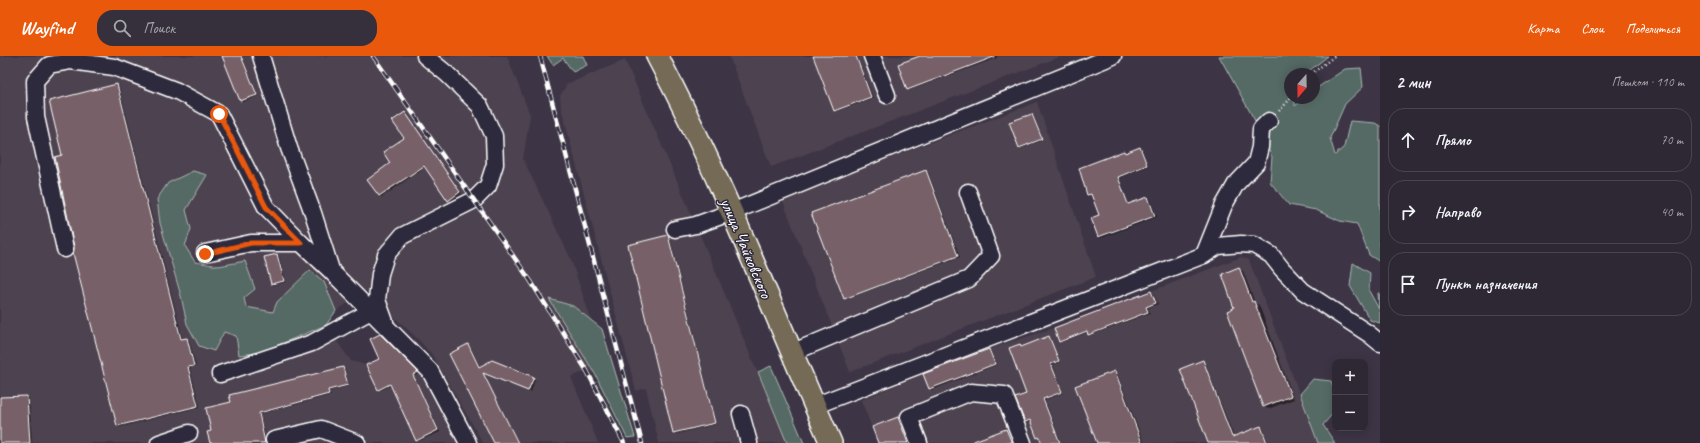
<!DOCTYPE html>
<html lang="ru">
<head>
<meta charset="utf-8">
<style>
  body { margin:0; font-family:Caveat,sans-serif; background:#36303c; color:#f1f3f6 }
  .controls { position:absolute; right:12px; bottom:12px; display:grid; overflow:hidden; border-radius:8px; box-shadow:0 2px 10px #0003 }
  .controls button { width:36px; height:36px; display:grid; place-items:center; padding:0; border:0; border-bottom:1px solid #49444f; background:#2e2834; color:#f1f3f6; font:20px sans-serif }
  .compass { position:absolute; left:1284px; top:12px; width:36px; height:36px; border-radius:50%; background:#2e2834; box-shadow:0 2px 10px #0003; rotate:200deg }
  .stop { position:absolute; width:12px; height:12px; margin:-9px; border:3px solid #ea580c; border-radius:50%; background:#fff }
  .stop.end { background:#ea580c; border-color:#fff; box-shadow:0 1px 4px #0008 }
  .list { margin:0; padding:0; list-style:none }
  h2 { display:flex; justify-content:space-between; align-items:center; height:52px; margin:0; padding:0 16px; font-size:17px }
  h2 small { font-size:13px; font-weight:400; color:#a7a6ac }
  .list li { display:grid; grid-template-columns:26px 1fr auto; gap:12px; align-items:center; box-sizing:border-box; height:64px; margin:0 8px 8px; padding:0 8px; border:1px solid #49444f; border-radius:16px }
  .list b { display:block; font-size:15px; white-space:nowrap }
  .list em { font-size:13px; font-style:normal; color:#a7a6ac }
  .icon { flex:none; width:22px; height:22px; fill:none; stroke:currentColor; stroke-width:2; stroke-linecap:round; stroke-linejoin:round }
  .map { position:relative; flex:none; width:1380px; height:387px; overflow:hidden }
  header { display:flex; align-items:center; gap:24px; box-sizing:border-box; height:56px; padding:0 20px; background:#ea580c; color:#fff }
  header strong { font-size:19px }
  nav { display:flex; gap:22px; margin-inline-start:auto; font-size:14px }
  .search { width:280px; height:36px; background:#36303c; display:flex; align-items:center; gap:10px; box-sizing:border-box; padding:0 14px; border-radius:16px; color:#a7a6ac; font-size:15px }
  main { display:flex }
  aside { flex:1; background:#2e2834 }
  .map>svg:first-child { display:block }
</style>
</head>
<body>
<header>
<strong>Wayfind</strong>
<div class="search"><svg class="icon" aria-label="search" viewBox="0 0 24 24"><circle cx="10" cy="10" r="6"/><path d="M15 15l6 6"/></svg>Поиск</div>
<nav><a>Карта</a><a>Слои</a><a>Поделиться</a></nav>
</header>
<main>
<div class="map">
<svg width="1380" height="387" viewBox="0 0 1380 387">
  <rect width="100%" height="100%" fill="#3d3545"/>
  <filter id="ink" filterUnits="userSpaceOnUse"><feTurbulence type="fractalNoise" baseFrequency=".025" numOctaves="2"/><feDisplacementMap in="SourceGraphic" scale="8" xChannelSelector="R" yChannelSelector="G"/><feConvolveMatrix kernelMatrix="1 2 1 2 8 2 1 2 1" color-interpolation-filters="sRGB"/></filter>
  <g filter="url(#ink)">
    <!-- built -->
    <g fill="#4e424f">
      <path d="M0,0H507L530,59L523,103L570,201L598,284L603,309L571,321L598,387H483L433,300L417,282L366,235L336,255L326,270L351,305L366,309L379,303L370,283L386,276L423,314L459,387H0Z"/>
      <path d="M729,0H1062L771,111Z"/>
      <path d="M625,4L696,169L787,387H659L646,332L636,335L561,51L560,40L567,28Z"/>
      <path d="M1037,46L1096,221L850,316L782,143Z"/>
      <path d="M1241,201L1249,204L1318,387H878L861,344L923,318L989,293L1054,272Z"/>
    </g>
    <!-- green -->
    <g fill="#566b65" stroke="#aab5b2">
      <path d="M547,0H583L587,9L573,16L563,2L553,9Z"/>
      <path d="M1219,0H1328L1305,18H1290V42H1295V50L1305,42H1314V34L1345,13L1361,12L1363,31L1345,48L1330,82L1335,99L1344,91L1350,65L1375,67L1380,70V206L1369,199L1357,168L1340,165L1316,154L1289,149L1270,126L1272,101L1254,63Z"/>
      <path d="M193,115L207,119L186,154L191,173L185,190L195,206L219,210L245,205L255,233L244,242L246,251L273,256L277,246L310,214L324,226L336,255L326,269L259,297L239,299L236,280L224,276L214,295L199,290L187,268L181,240L160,167L157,143L168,127Z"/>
      <path d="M1353,207L1370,217L1369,235L1379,253L1378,237H1380V267L1370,264L1350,230Z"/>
      <path d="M549,243L573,250L602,273L635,381L627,382L595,318Z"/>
      <path d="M771,310L804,387H787L758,316Z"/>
      <path d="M1313,323L1331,325L1335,336V355L1323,369L1335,387H1318L1300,338Z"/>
    </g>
    <!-- shadow -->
    <g fill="#0007">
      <path d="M223,0H242L258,40L243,46L241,45Z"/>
      <path d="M814,0H857L873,42L837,55L835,54Z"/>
      <path d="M923,0H997V2L910,34L908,33Z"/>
      <path d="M116,29L119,30L183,284H189L196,310L190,312L200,351L120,371L118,370L75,191L64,100Z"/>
      <path d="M405,58L462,138L451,145L425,111L382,141L380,140L392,108L405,82Z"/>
      <path d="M1032,59L1034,60L1043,84L1022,92L1019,91Z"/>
      <path d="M1139,92L1142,93L1148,110L1119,122L1129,149L1148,142L1150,143L1157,161L1101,182L1099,181L1101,159L1092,139L1088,138L1124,96L1126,97Z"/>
      <path d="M926,115L928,116L960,201L846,243L844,242Z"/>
      <path d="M668,180L670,182L716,368L676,378L674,376Z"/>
      <path d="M277,199L279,200L286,226L274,229L271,228Z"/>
      <path d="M1239,213L1243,215L1255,247L1259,249L1294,343L1268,353L1264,350L1236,253Z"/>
      <path d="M1151,236L1154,238L1158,248L1148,252L1150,257L1091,279L1088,276L1062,286L1060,285Z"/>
      <path d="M382,281L419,318L414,320L440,376L419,385L417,384L392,329L381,334L379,333Z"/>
      <path d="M1049,281L1051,283L1060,306L1053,309L1063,337L1045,344L1061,387H1043L1038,381L1032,365L1028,367L1026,365L1027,338L1020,289L1022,291Z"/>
      <path d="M468,289L470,290L480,311L535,323L531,336L483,317L519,387H495Z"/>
      <path d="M989,294L991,295L996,309L932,334L930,332Z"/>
      <path d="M1203,305L1205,307L1234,381L1261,371L1263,372L1268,387H1209Z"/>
      <path d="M343,312L345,313L349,330L329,335L331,339L260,358L267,387H211L212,376L232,346Z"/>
      <path d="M1115,316L1117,317L1144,387H1098Z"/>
      <path d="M27,341L29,342L32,387H0V342Z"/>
      <path d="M898,362L903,365L911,387H879Z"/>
      <path d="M1006,374L1008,375L1013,387H972Z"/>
    </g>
    <!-- building -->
    <g fill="#776067" stroke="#fff">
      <path d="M222,0H241L257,39L240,45Z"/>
      <path d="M813,0H856L871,41L834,55Z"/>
      <path d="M920,0H994V1L907,34L898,8Z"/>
      <path d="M117,28L181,283L187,282L194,310L188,311L198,350L117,370L73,197L74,191L55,101L62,99L49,45Z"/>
      <path d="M405,56L460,136L448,145L424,110L379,140L367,124L390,107L383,96L404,82L392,65Z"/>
      <path d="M1032,58L1042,83L1019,92L1009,66Z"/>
      <path d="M1140,91L1147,109L1118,121L1128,148L1148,141L1155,160L1098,181L1091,162L1099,159L1091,138L1087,139L1079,112L1124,95L1125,97Z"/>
      <path d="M926,114L958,200L844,243L811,157Z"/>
      <path d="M668,179L715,367L673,377L628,189Z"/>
      <path d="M277,198L284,225L271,228L264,201Z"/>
      <path d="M1239,211L1252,246L1254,245L1291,340L1263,351L1227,255L1234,252L1222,218Z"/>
      <path d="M1151,235L1156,247L1146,251L1148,256L1088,279L1087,275L1059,286L1054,272Z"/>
      <path d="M380,278L418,316L413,319L438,374L416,385L390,328L378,334L366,309L379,303L370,283Z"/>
      <path d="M1049,280L1059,305L1051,308L1062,336L1043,343L1060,387H1042L1039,381L1037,382L1030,364L1025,366L1015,342L1026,338L1009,292L1020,288L1021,291Z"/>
      <path d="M468,288L479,311L492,304L534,321L528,335L483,317L518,387H494L449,298Z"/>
      <path d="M989,293L995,308L929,333L923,318Z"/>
      <path d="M1203,304L1232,381L1261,370L1267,387H1208L1180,313Z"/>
      <path d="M343,311L348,329L328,334L329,338L259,357L265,387H210L207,376L211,375L206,352L231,346L229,339Z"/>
      <path d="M1115,315L1142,387H1097L1075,330Z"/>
      <path d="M27,340L30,387H0V341Z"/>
      <path d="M898,361L908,387H878L872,371Z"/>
      <path d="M1006,373L1012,387H971V386Z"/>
    </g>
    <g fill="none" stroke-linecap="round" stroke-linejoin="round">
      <!-- minor casing -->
      <g stroke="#fff" stroke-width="19">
        <g id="minor">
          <path d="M261,0L289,92L313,157L331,214"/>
          <path d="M872,0L887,39"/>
          <path d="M675,173L696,169L732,156L1113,0"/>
          <path d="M65,193L36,61L35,25L49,9L71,5L114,11L177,35L219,58L266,151L301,187"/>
          <path d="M205,197L251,187H301L331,215L430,315L468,387"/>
          <path d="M1204,199L1224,149L1236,128L1256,107L1260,91L1261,73L1269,65"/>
          <path d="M385,266L377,244L380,218L386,199L402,180L474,144L488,130L495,108L494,80L480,50L447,18L425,0"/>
          <path d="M791,297L969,223L991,200L968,136"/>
          <path d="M220,318L312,287L371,255"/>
          <path d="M814,350L1204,199L1218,190L1241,188L1254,189L1271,199L1282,213L1303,235L1369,278L1380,287"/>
          <path d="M741,358L749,387"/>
          <path d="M274,384L321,373L357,387"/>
          <path d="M159,387L189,377"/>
          <path d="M919,387L909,361L971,336L1004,339L1023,387"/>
        </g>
      </g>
      <!-- major casing -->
      <g stroke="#fff" stroke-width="24">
        <path id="major" d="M657,0C723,125 774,258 831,387"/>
      </g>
      <!-- path -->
      <g stroke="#fff" stroke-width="2.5" stroke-dasharray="1 3" stroke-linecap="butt">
        <path d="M1311,18L1335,0"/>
        <path d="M1279,55L1291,42"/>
      </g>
      <!-- minor -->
      <use href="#minor" stroke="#2f2a3d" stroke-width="16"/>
      <!-- major -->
      <use href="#major" stroke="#746b55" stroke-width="21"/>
      <!-- rail casing -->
      <g stroke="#fff" stroke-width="4.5">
        <g id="rail">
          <path d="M373,0L530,224L587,315L624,387"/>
          <path d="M540,0L642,387"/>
        </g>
      </g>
      <!-- rail -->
      <use href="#rail" stroke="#2f2a3d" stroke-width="3" stroke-dasharray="9" stroke-linecap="butt"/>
    </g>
  </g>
  <g fill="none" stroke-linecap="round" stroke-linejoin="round" filter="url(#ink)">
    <!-- route -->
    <path stroke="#ea580c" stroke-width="5" d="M205,198L251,187H301L266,151L219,58"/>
  </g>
  <g text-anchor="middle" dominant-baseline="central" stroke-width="3" stroke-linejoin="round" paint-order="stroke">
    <!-- street labels -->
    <g font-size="17" fill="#fff" stroke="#2f2a3d">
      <text transform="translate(746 192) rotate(67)">улица Чайковского</text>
    </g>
  </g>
</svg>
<div class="controls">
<button>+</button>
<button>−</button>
</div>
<svg class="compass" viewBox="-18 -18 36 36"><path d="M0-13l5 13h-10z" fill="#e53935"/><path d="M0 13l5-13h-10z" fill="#a7a6ac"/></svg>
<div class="stop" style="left:219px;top:58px"></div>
<div class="stop end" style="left:205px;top:198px"></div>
</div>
<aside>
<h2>2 мин<small>Пешком · 110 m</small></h2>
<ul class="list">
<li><svg class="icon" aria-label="ahead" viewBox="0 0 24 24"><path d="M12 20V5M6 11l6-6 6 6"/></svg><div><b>Прямо</b></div><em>70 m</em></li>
<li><svg class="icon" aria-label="right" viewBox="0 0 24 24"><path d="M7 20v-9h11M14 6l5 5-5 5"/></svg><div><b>Направо</b></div><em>40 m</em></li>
<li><svg class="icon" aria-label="arrive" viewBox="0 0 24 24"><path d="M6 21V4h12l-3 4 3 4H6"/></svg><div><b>Пункт назначения</b></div></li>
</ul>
</aside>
</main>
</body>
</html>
